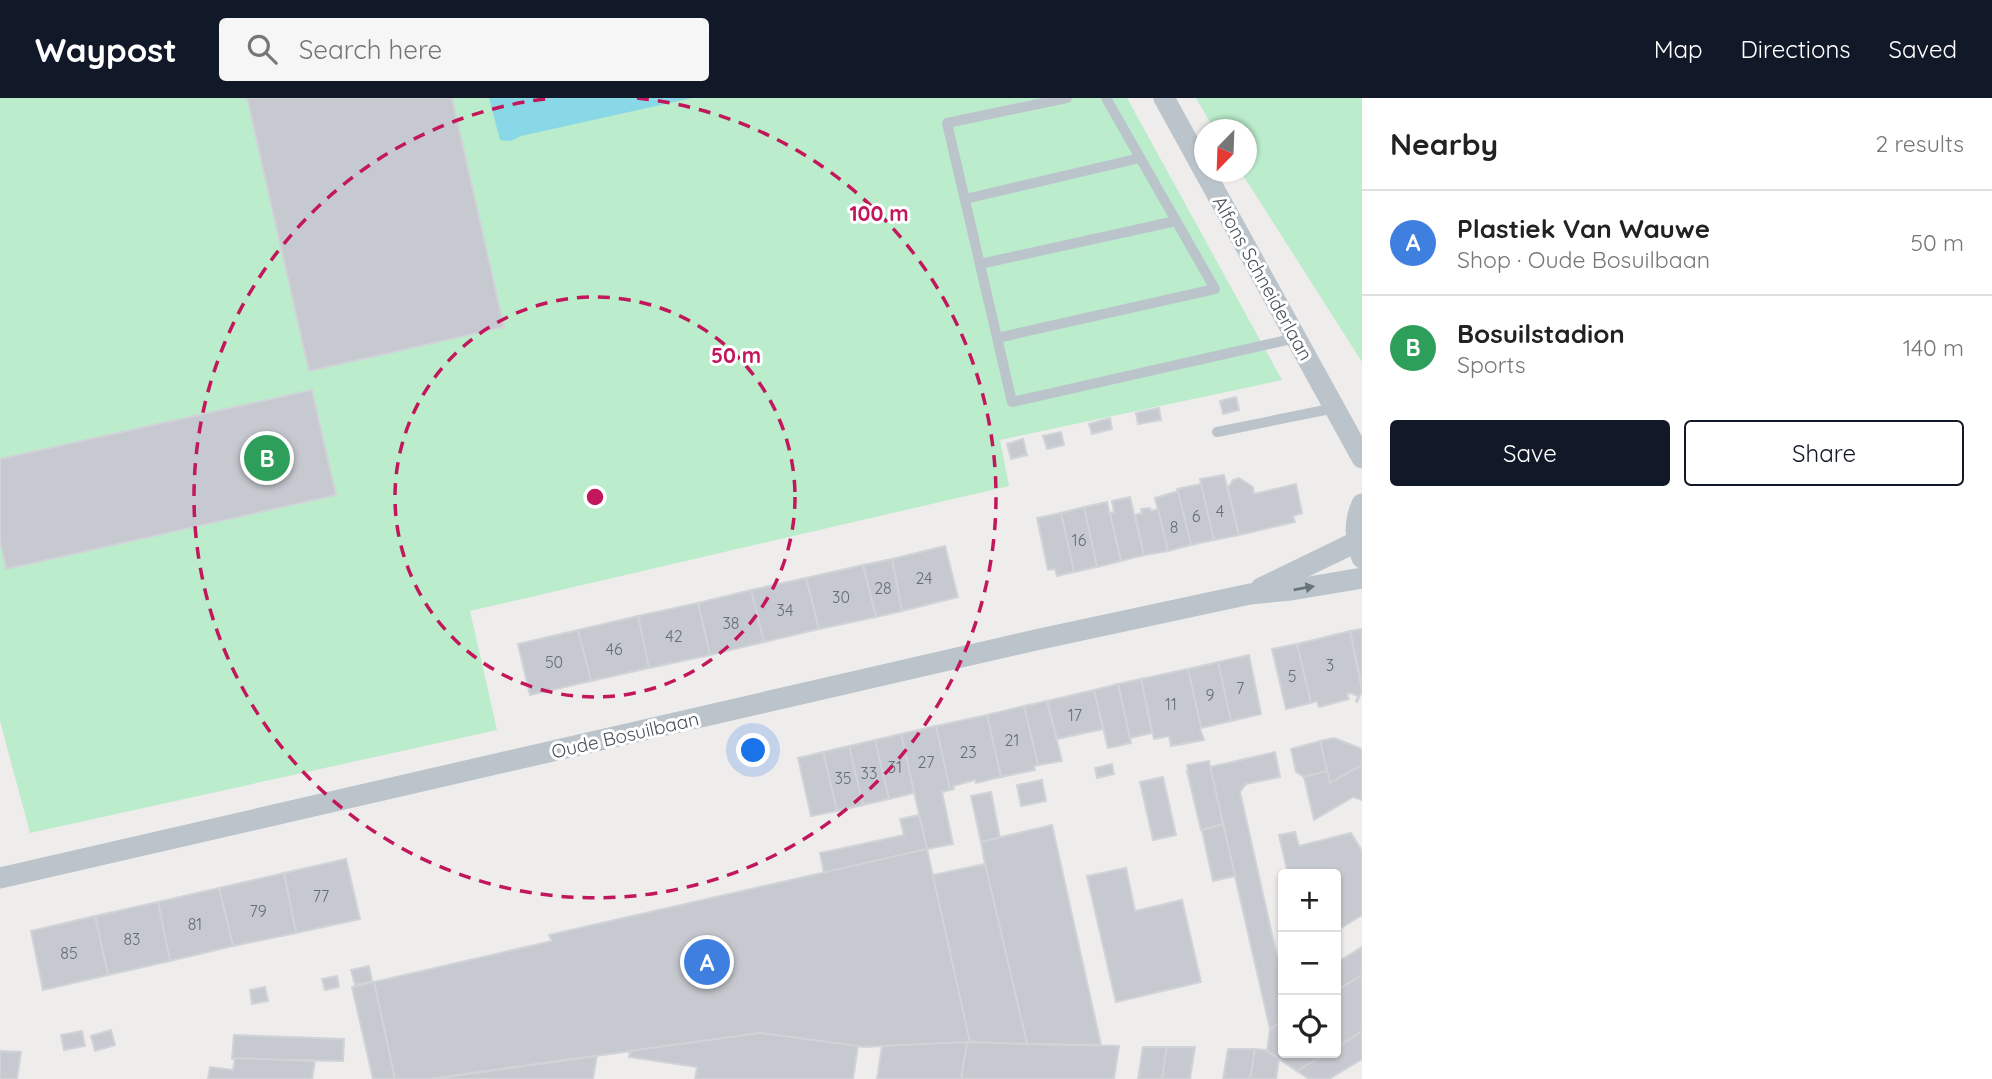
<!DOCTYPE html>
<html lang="en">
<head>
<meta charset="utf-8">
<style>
  body { margin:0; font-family:Quicksand,sans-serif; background:#f6f6f6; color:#222 }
  .controls { position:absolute; right:21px; bottom:21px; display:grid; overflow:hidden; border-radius:7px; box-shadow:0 2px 5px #0004 }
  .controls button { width:63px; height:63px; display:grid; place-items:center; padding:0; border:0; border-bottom:2px solid #e0e0e0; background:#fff; color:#222; font:35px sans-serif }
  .compass { position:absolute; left:1194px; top:21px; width:63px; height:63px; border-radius:50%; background:#fff; box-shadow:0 2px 5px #0004; rotate:203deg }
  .you { position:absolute; left:754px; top:653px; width:24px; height:24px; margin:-18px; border:5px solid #fff; border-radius:50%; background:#1a73e8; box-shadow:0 0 0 10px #1a73e833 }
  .badge { display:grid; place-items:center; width:46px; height:46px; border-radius:50%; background:#111827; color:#fff; font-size:23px; font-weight:700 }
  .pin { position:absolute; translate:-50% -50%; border:4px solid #fff; box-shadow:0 2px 7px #0006 }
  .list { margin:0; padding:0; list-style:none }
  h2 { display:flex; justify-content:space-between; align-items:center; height:91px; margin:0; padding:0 28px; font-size:30px }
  h2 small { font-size:23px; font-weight:400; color:#767676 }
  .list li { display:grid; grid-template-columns:46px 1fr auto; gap:21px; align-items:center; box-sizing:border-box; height:105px; padding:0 28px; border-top:2px solid #e0e0e0 }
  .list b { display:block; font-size:26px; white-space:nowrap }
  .list p { margin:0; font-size:23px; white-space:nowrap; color:#767676 }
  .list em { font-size:23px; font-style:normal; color:#767676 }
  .actions { display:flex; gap:14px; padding:21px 28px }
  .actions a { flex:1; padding:16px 0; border:2px solid #111827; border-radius:7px; text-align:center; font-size:24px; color:#111827 }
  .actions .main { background:#111827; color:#fff }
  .icon { flex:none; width:38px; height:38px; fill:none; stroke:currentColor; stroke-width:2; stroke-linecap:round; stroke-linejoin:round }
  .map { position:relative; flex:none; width:1362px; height:981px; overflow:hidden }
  header { display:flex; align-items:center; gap:42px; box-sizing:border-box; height:98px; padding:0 35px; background:#111827; color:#fff }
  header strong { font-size:33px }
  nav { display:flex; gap:38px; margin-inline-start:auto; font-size:24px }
  .search { width:490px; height:63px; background:#f6f6f6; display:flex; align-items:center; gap:18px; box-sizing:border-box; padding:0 24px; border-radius:7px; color:#767676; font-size:26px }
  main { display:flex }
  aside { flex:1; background:#fff }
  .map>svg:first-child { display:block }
</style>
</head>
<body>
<header>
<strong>Waypost</strong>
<div class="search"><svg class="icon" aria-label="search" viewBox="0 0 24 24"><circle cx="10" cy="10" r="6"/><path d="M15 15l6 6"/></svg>Search here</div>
<nav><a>Map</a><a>Directions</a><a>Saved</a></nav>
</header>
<main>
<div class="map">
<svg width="1362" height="981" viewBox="0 0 1362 981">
  <rect width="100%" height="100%" fill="#efecec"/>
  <!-- green -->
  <g fill="#bbeccb">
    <path d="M0,0H1127L1282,282L1000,342L1009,388L470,513L497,632L30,735L0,623Z"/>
    <path d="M1196,0H1362V264L1241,74H1246V32L1214,31Z"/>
  </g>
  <!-- water -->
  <path fill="#89d8e7" d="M489,0H692L521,38L511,43L500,42Z"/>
  <!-- building -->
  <g fill="#c6c9cf" stroke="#d0d3d8" stroke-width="2">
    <path d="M247,0H452L504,229L309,273Z"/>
    <path d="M312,292L336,397L6,471L0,444V361Z"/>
    <path d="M1236,299L1239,312L1223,316L1220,303Z"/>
    <path d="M1159,310L1161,322L1138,326L1136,315Z"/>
    <path d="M1110,320L1112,331L1092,336L1089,326Z"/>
    <path d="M1061,334L1064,347L1047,351L1043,338Z"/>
    <path d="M1023,341L1027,357L1011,361L1007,346Z"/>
    <path d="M1224,377L1239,437L1214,442L1200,381Z"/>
    <path d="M1239,380L1253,389L1254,396L1296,386L1302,415L1293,418L1295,424L1239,437L1228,390L1233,382Z"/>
    <path d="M1201,386L1214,442L1191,447L1177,391Z"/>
    <path d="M1178,393L1191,447L1168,453L1155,400Z"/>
    <path d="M1130,399L1144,457L1121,463L1110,415L1114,414L1112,403Z"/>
    <path d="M1107,404L1121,463L1097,469L1084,409Z"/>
    <path d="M1084,409L1097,469L1074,474L1061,415Z"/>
    <path d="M1150,410L1151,413L1158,411L1168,453L1144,457L1135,417L1142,415L1141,411Z"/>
    <path d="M1061,415L1074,474L1057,478L1055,471L1048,472L1037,420Z"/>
    <path d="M945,448L958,499L902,513L892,461Z"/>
    <path d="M892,461L902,513L876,519L863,467Z"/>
    <path d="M863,467L876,519L819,531L806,480Z"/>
    <path d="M806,480L819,531L764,544L751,492Z"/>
    <path d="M751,492L764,544L710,557L698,505Z"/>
    <path d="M698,505L710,557L649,570L638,518Z"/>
    <path d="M638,518L649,570L591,583L578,532Z"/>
    <path d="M1362,531V589L1350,533Z"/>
    <path d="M578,532L591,583L530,597L518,546Z"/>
    <path d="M1350,533L1362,593L1357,604L1356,603L1358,598L1350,595L1347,596L1349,601L1319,609L1317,603L1311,605L1297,546Z"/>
    <path d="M1297,546L1311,605L1286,611L1272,551Z"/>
    <path d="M1249,557L1261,616L1231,623L1218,564Z"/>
    <path d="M1218,564L1231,623L1201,630L1188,571Z"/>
    <path d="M1188,571L1201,630L1200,631L1204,642L1171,648L1169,638L1154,641L1141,581Z"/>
    <path d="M1141,581L1152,635L1130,640L1118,586Z"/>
    <path d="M1118,586L1131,645L1108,650L1094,592Z"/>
    <path d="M1094,592L1103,631L1057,641L1047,603Z"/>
    <path d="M1047,603L1062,663L1038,667L1024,608Z"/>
    <path d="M1024,608L1038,667L1034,668L1035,672L1001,679L987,617Z"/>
    <path d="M987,617L1001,679L976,685L975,682L953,688L954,691L950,692L936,628Z"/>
    <path d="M936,628L950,692L942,694L953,746L927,751L901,636Z"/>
    <path d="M901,636L914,695L889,701L875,642Z"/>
    <path d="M1334,640L1360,650L1362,653V667L1330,685L1320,643Z"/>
    <path d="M875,642L889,701L863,707L849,648Z"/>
    <path d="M1320,643L1327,673L1304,679L1296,674L1291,651Z"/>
    <path d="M849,648L863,707L837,713L823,654Z"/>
    <path d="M823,654L837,713L811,718L798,660Z"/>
    <path d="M1275,654L1280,679L1246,686L1240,694L1283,885V923L1270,931L1210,669Z"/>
    <path d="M1209,663L1223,726L1201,732L1187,673H1188L1187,667Z"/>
    <path d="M1112,666L1114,676L1097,680L1095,670Z"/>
    <path d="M1362,667V702L1353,699L1314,722L1304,679L1327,673L1330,685Z"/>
    <path d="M1163,679L1176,737L1153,742L1140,684Z"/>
    <path d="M1042,682L1046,703L1021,708L1017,687Z"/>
    <path d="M991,694L1000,740L981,744L971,698Z"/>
    <path d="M919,717L927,751L824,775L820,755L904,737L900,721Z"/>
    <path d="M1223,726L1235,778L1213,783L1202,732Z"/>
    <path d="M1052,727L1101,947L1027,946L985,766L981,744Z"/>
    <path d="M1295,734L1299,748L1351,735L1362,753V817L1336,833V776H1288L1279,737Z"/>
    <path d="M927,751L970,944L863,949L760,935L430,981H395L374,884L552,843L549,837Z"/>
    <path d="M346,761L360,821L296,835L284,775Z"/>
    <path d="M985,766L1027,946L970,944L933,777Z"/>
    <path d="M1126,770L1135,813L1182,802L1201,884L1116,904L1087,778Z"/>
    <path d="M284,775L296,835L233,848L219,790Z"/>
    <path d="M219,790L233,848L170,863L158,804Z"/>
    <path d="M158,804L170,863L108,877L95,818Z"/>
    <path d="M95,818L108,877L43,892L31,833Z"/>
    <path d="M1362,849V877L1336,893V865Z"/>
    <path d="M369,868L372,883L355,887L351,872Z"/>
    <path d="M1362,877V933L1336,950V893Z"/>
    <path d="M337,878L339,889L325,892L322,881Z"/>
    <path d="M374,884L395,981H373L352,889Z"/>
    <path d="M265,889L268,903L252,906L250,892Z"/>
    <path d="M1283,923V955H1327L1297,973L1267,953L1270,931Z"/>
    <path d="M111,932L115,947L95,953L91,938Z"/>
    <path d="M82,933L85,948L64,952L61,937Z"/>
    <path d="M1362,933V961L1329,981H1309L1297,973L1327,955H1336V950Z"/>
    <path d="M760,935L858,948L853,981H695L697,969L629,959L630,953Z"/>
    <path d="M234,937L344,941L343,963L232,961Z"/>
    <path d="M967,944L1027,946L1119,948L1114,981H961Z"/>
    <path d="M967,944L961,981H877L882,948Z"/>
    <path d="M1143,949H1167L1162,981H1138Z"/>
    <path d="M1167,949H1195L1190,981H1162Z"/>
    <path d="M1228,951H1255L1250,981H1223Z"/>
    <path d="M1255,951L1265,952L1279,961L1276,981H1250Z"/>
    <path d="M0,953L21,954L17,981H0Z"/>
    <path d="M597,958L593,981H430Z"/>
    <path d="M235,960L315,963L312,981H208L210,969L233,972Z"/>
  </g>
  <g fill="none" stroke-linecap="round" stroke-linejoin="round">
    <!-- lane -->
    <g stroke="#bbc4cb" stroke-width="10">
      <path d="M1067,0L947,25L1012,304L1296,240"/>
      <path d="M965,101L1140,60"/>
      <path d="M980,166L1176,123"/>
      <path d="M997,240L1215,191L1106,0"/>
      <path d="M1217,334L1335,310"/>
    </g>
    <!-- street -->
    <g stroke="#bbc4cb" stroke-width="21">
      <path d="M1164,0L1362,360"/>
      <path d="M1362,406C1354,423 1355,442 1362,460"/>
      <path d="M1261,490L1356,444"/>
      <path d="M0,780L1040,541L1250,496L1291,492L1362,480"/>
    </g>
  </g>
  <!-- one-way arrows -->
  <defs><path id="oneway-solid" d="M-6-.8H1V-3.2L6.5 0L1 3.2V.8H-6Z" transform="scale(1.75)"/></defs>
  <use fill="#68737a" href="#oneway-solid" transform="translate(1304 490) rotate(-10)"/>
  <!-- distance rings -->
  <g fill="none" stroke="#c2185b" stroke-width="3.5" stroke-dasharray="12 9">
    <circle cx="595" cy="399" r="200"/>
    <path d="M637 0A401 401 0 1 1 553 0"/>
  </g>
  <g text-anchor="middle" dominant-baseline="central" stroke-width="6" stroke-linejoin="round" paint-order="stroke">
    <!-- number labels -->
    <g font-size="16" fill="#656e76">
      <text x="1220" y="413">4</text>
      <text x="1196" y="418">6</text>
      <text x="1174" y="429">8</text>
      <text x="1079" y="442">16</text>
      <text x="924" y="480">24</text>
      <text x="883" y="490">28</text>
      <text x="841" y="499">30</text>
      <text x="785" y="512">34</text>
      <text x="731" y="525">38</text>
      <text x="674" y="538">42</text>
      <text x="614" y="551">46</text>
      <text x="554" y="564">50</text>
      <text x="1330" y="567">3</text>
      <text x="1292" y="578">5</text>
      <text x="1240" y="590">7</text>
      <text x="1210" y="597">9</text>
      <text x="1171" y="606">11</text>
      <text x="1075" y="617">17</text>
      <text x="1012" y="642">21</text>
      <text x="968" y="654">23</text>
      <text x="926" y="664">27</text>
      <text x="895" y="669">31</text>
      <text x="869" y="675">33</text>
      <text x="843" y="680">35</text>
      <text x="321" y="798">77</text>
      <text x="258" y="813">79</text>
      <text x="195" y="826">81</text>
      <text x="132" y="841">83</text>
      <text x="69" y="855">85</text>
    </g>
    <!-- street labels -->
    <g font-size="19" fill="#455058" stroke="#fff">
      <text transform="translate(1263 180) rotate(61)">Alfons Schneiderlaan</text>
      <text transform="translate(625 637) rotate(-13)">Oude Bosuilbaan</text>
    </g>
  </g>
  <circle cx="595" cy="399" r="10" fill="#c2185b" stroke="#fff" stroke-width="3.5"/>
  <g font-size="21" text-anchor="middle" font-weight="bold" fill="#c2185b" stroke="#fff" stroke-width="6" stroke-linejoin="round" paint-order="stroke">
    <text x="879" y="123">100 m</text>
    <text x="736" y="265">50 m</text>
  </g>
</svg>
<div class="controls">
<button>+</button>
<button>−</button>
<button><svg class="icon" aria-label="locate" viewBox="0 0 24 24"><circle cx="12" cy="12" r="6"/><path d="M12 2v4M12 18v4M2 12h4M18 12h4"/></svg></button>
</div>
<svg class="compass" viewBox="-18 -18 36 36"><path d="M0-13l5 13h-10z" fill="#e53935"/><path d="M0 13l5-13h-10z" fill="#767676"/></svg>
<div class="you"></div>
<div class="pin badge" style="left:707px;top:864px;background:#3f7fe0">A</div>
<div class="pin badge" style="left:267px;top:360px;background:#2e9e5b">B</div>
</div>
<aside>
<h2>Nearby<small>2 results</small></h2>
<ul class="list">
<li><span class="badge" style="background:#3f7fe0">A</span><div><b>Plastiek Van Wauwe</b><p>Shop · Oude Bosuilbaan</p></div><em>50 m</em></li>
<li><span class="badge" style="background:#2e9e5b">B</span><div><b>Bosuilstadion</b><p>Sports</p></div><em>140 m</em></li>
</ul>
<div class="actions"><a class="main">Save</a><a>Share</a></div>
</aside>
</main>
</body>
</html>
